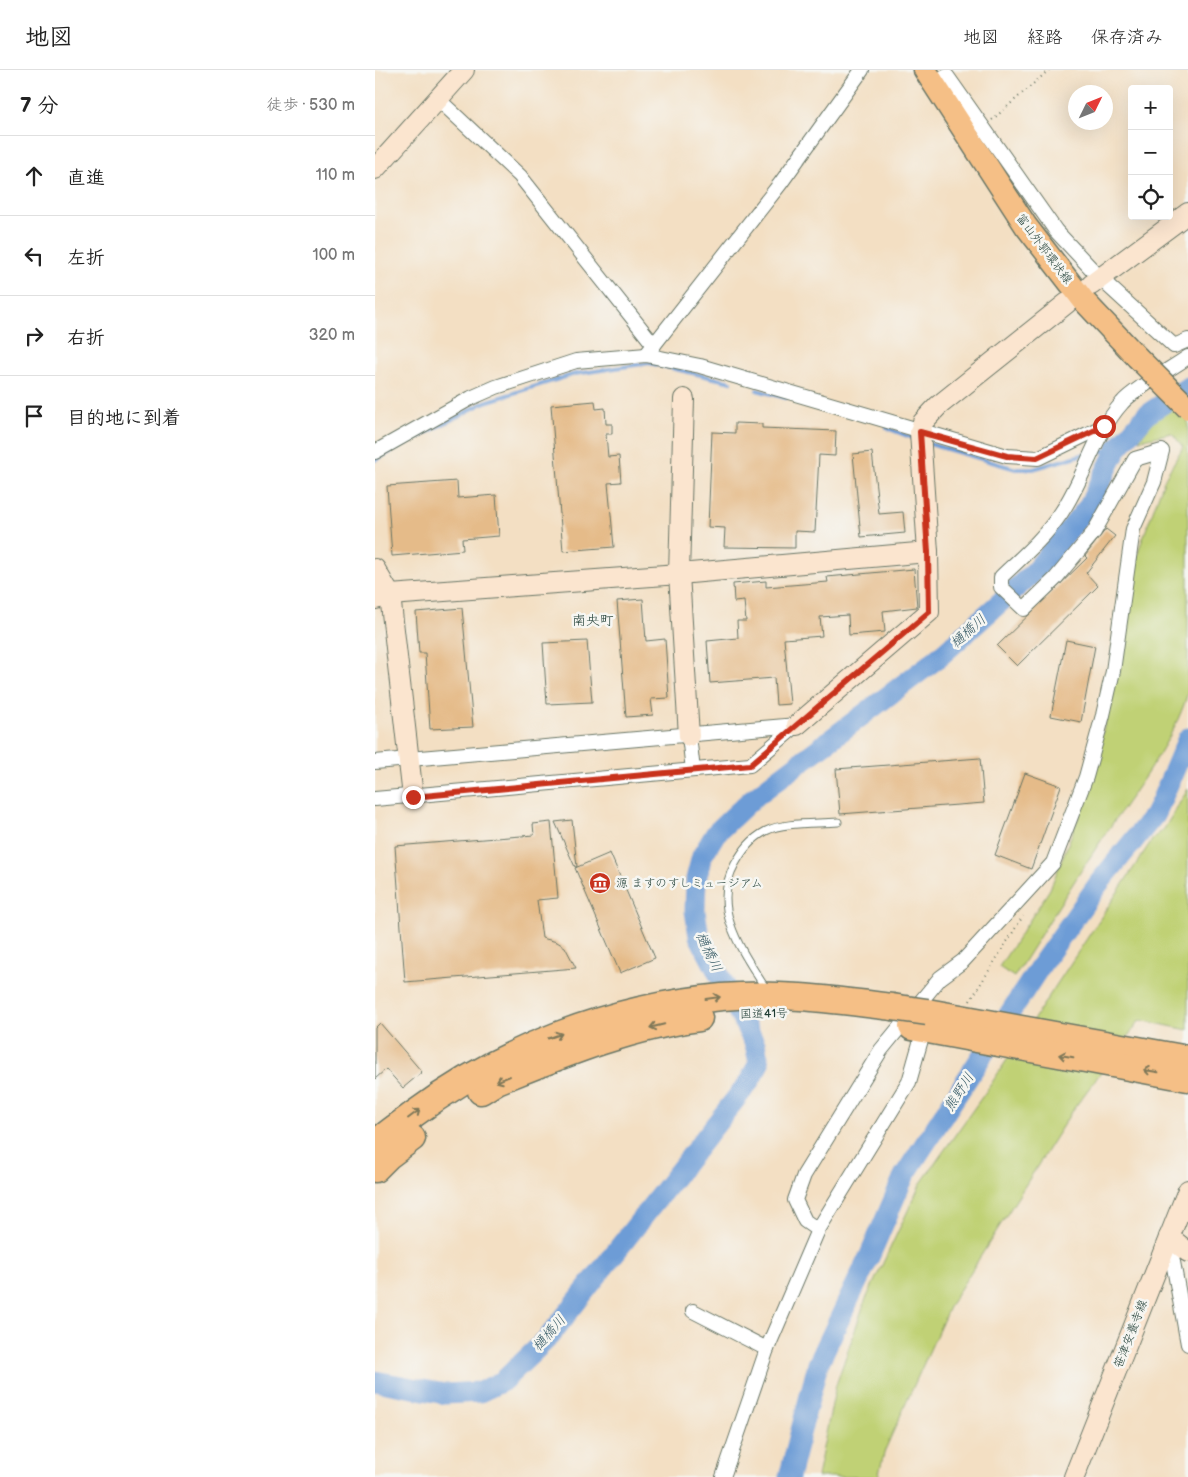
<!DOCTYPE html>
<html lang="ja">
<head>
<meta charset="utf-8">
<style>
  body { margin:0; font-family:"Balsamiq Sans","Klee One",sans-serif; background:#f2f2f2; color:#222 }
  .controls { position:absolute; right:15px; top:15px; display:grid; overflow:hidden; border-radius:5px; box-shadow:0 5px 20px #0002 }
  .controls button { width:45px; height:45px; display:grid; place-items:center; padding:0; border:0; border-bottom:1px solid #e0e0e0; background:#fff; color:#222; font:25px sans-serif }
  .compass { position:absolute; left:693px; top:15px; width:45px; height:45px; border-radius:50%; background:#fff; box-shadow:0 5px 20px #0002; rotate:47deg }
  .stop { position:absolute; width:15px; height:15px; margin:-11px; border:4px solid #c8321e; border-radius:50%; background:#fff }
  .stop.end { background:#c8321e; border-color:#fff; box-shadow:0 1px 5px #0008 }
  .list { margin:0; padding:0; list-style:none }
  h2 { display:flex; justify-content:space-between; align-items:center; height:65px; margin:0; padding:0 20px; font-size:21px }
  h2 small { font-size:16px; font-weight:400; color:#767676 }
  .list li { display:grid; grid-template-columns:32px 1fr auto; gap:15px; align-items:center; box-sizing:border-box; height:80px; padding:0 20px; border-top:1px solid #e0e0e0 }
  .list b { display:block; font-size:19px; white-space:nowrap }
  .list em { font-size:16px; font-style:normal; color:#767676 }
  .icon { flex:none; width:28px; height:28px; fill:none; stroke:currentColor; stroke-width:2; stroke-linecap:round; stroke-linejoin:round }
  .map { position:relative; flex:none; width:813px; height:1407px; overflow:hidden }
  header { display:flex; align-items:center; gap:30px; box-sizing:border-box; height:70px; padding:0 25px; background:#fff; border-bottom:1px solid #e0e0e0 }
  header strong { font-size:24px }
  nav { display:flex; gap:28px; margin-inline-start:auto; font-size:18px }
  main { display:flex }
  aside { flex:1; background:#fff }
  .map>svg:first-child { display:block }
</style>
</head>
<body>
<header>
<strong>地図</strong>
<nav><a>地図</a><a>経路</a><a>保存済み</a></nav>
</header>
<main>
<aside>
<h2>7 分<small>徒歩 · 530 m</small></h2>
<ul class="list">
<li><svg class="icon" aria-label="ahead" viewBox="0 0 24 24"><path d="M12 20V5M6 11l6-6 6 6"/></svg><div><b>直進</b></div><em>110 m</em></li>
<li><svg class="icon" aria-label="left" viewBox="0 0 24 24"><path d="M17 20v-9H6M10 6l-5 5 5 5"/></svg><div><b>左折</b></div><em>100 m</em></li>
<li><svg class="icon" aria-label="right" viewBox="0 0 24 24"><path d="M7 20v-9h11M14 6l5 5-5 5"/></svg><div><b>右折</b></div><em>320 m</em></li>
<li><svg class="icon" aria-label="arrive" viewBox="0 0 24 24"><path d="M6 21V4h12l-3 4 3 4H6"/></svg><div><b>目的地に到着</b></div></li>
</ul>
</aside>
<div class="map">
<svg width="813" height="1407" viewBox="0 0 813 1407">
  <rect width="100%" height="100%" fill="#f6f6f2"/>
  <filter id="ink" filterUnits="userSpaceOnUse"><feTurbulence type="fractalNoise" baseFrequency=".02" numOctaves="2"/><feDisplacementMap in="SourceGraphic" scale="10" xChannelSelector="R" yChannelSelector="G"/><feConvolveMatrix kernelMatrix="1 2 1 2 8 2 1 2 1" color-interpolation-filters="sRGB"/></filter>
  <filter id="wash" filterUnits="userSpaceOnUse"><feTurbulence type="fractalNoise" baseFrequency=".0096" numOctaves="4" result="noise"/><feDisplacementMap in="SourceGraphic" scale="20" xChannelSelector="R" yChannelSelector="G"/><feGaussianBlur stdDeviation="1.12" result="paint"/><feColorMatrix in="noise" values="0 0 0 0 0 0 0 0 0 0 0 0 0 0 0 0 0 1.4 0 .05"/><feComposite in="paint" operator="in"/></filter>
  <g filter="url(#wash)">
    <rect width="100%" height="100%" fill="#f3dfc3"/>
    <!-- green -->
    <g fill="#c0d174" stroke="#708754">
      <path d="M813,326V622C800,670 757,724 729,766C698,812 669,860 639,907L624,897L675,819L704,746L729,657L764,479L790,408L808,377L797,363L764,370L779,350Z"/>
      <path d="M813,719V960L765,950L697,1041L575,1235L510,1380L503,1407H442L461,1315L490,1231L546,1113L612,1020L777,770L789,759Z"/>
    </g>
    <g fill="none" stroke-linecap="round" stroke-linejoin="round">
      <!-- stream -->
      <g stroke="#6d9cd6" stroke-width="4">
        <path d="M382,320L411,328"/>
        <path d="M512,358L540,369"/>
        <path d="M551,373L641,399H658L713,383"/>
        <path d="M720,382L742,379"/>
        <path d="M0,390L110,332L200,304L274,293L356,312"/>
      </g>
      <!-- river -->
      <g stroke="#6d9cd6" stroke-width="21">
        <path d="M0,1311L70,1324L105,1322L128,1311L173,1268L374,1012L384,993L380,974L324,866L320,841L321,809L327,786L341,763L377,729L563,588L659,502L713,437L742,379L771,345L813,317"/>
        <path d="M414,1407L443,1294L495,1185L529,1106L666,895L724,813L781,743L813,668"/>
      </g>
    </g>
    <g id="blocks">
      <!-- building -->
      <g fill="#e5bb89">
        <path d="M220,331L221,339L230,338L231,354H237V364H231L233,387L244,386L246,412L233,413L239,477L188,481L176,335Z"/>
        <path d="M360,353L387,354V358L461,361L460,386L444,385L440,462L420,461V478L349,477L350,458L333,457L337,362L360,363Z"/>
        <path d="M497,382L504,444L528,442L530,463L486,467L478,384Z"/>
        <path d="M82,411L83,428L121,425L124,466L87,469L88,480L17,486L12,416Z"/>
        <path d="M731,459L740,466L711,503L723,516L642,596L622,576L712,488L710,486Z"/>
        <path d="M539,499L542,537L508,541L510,562L474,565L473,545L445,547L447,566L409,569L415,634L401,635L399,608L335,613L332,571L363,568L362,551H371L369,531L359,532L358,514L391,511V517L453,512L452,507Z"/>
        <path d="M268,529L271,571L290,569L294,628L276,629L278,645L251,647L242,531Z"/>
        <path d="M87,538L98,657L55,659L50,583H44L41,542Z"/>
        <path d="M691,570L720,576L706,652L676,646Z"/>
        <path d="M212,571L217,632L172,634L168,573Z"/>
        <path d="M605,688L609,733L465,744L461,699Z"/>
        <path d="M650,703L686,716L656,799L620,785Z"/>
        <path d="M197,750L202,797H200L180,752Z"/>
        <path d="M176,752L183,828L162,830L167,868L182,872L190,877L201,898L30,912L20,776L159,765L158,754Z"/>
        <path d="M235,783L280,888L245,903L200,798Z"/>
        <path d="M5,953L47,1002L28,1018L11,999L0,1009V958Z"/>
      </g>
    </g>
  </g>
  <g filter="url(#ink)">
    <use href="#blocks" fill-opacity="0" stroke="#697666" stroke-width="1"/>
    <g fill="none" stroke-linecap="round" stroke-linejoin="round">
      <!-- lane casing -->
      <g stroke="#697666" stroke-width="9">
        <path id="lane" d="M391,919C367,881 335,838 360,794C368,780 376,769 391,761C408,752 442,754 463,752"/>
      </g>
      <!-- street casing -->
      <g stroke="#697666" stroke-width="16">
        <g id="street">
          <path d="M559,14L572,6L681,161L726,209L799,276L813,270"/>
          <path d="M63,29L145,106L279,275"/>
          <path d="M271,285L405,114L487,0"/>
          <path d="M0,382L96,328L121,317L201,291L271,285L325,296L632,386L663,388L729,356"/>
          <path d="M314,666L318,700"/>
          <path d="M0,692L422,655"/>
          <path d="M0,729L375,695L422,655"/>
          <path d="M443,1160L430,1151L420,1130L429,1105L506,980L565,908L588,891L678,793L711,707L728,645L738,601L758,459L779,412L787,381L760,389L719,462L680,509L649,539L626,517V507C647,487 670,467 686,443C710,408 719,364 747,333C759,319 796,299 813,287"/>
          <path d="M794,1170L813,1274"/>
          <path d="M318,1241L392,1279"/>
          <path d="M348,1407L392,1279L443,1160L534,1012L549,959"/>
        </g>
      </g>
      <!-- secondary casing -->
      <g stroke="#697666" stroke-width="22">
        <g id="secondary">
          <path d="M0,99L89,0"/>
          <path d="M716,215L813,143"/>
          <path d="M309,329L304,504L314,666"/>
          <path d="M0,499L15,525L38,727"/>
          <path d="M0,529L15,525L304,504L553,482"/>
          <path d="M422,655L554,542L553,482L545,362L548,352L563,336L692,233"/>
          <path d="M794,1167L813,1182"/>
          <path d="M699,1407L813,1120"/>
        </g>
      </g>
      <!-- primary casing -->
      <g stroke="#697666" stroke-width="25">
        <path id="primary" d="M550,0L651,156L709,231L762,287"/>
      </g>
      <!-- highway casing -->
      <g stroke="#697666" stroke-width="29">
        <g id="highway">
          <path d="M552,942L813,989"/>
          <path d="M537,957L813,1008"/>
          <path d="M106,1021L122,1011C187,985 254,957 324,948"/>
          <path d="M0,1074C12,1063 26,1054 39,1044C128,978 236,937 347,927C404,922 460,930 517,937"/>
          <path d="M0,1099L13,1086L37,1068"/>
        </g>
      </g>
      <!-- path -->
      <g stroke="#697666" stroke-width="2" stroke-dasharray="1 4" stroke-linecap="butt">
        <path d="M617,50L674,0"/>
        <path d="M595,931L648,846"/>
      </g>
      <!-- lane -->
      <use href="#lane" stroke="#fff" stroke-width="7"/>
      <!-- street -->
      <use href="#street" stroke="#fff" stroke-width="14"/>
      <!-- secondary -->
      <use href="#secondary" stroke="#fbe5cf" stroke-width="20"/>
      <!-- primary -->
      <use href="#primary" stroke="#f5bf86" stroke-width="22"/>
      <!-- highway -->
      <use href="#highway" stroke="#f5bf86" stroke-width="26"/>
      <!-- primary-bridge casing -->
      <g stroke="#697666" stroke-width="25" stroke-linecap="butt">
        <path id="primary-bridge" d="M762,287L813,338"/>
      </g>
      <!-- highway-bridge casing -->
      <g stroke="#697666" stroke-width="29" stroke-linecap="butt">
        <path id="highway-bridge" d="M517,937L552,942"/>
      </g>
      <!-- primary-bridge -->
      <use href="#primary-bridge" stroke="#f5bf86" stroke-width="22"/>
      <!-- highway-bridge -->
      <use href="#highway-bridge" stroke="#f5bf86" stroke-width="26"/>
    </g>
    <!-- one-way arrows -->
    <defs><path id="oneway-shaft" d="M-6 0H5M1.5-3L5.5 0L1.5 3" fill="none" stroke-width="1.6" stroke-linecap="round" stroke-linejoin="round" transform="scale(1.25)"/></defs>
    <g stroke="#7f7859">
      <use href="#oneway-shaft" transform="translate(338 928) rotate(-8)"/>
      <use href="#oneway-shaft" transform="translate(282 956) rotate(166)"/>
      <use href="#oneway-shaft" transform="translate(180 966) rotate(-19)"/>
      <use href="#oneway-shaft" transform="translate(691 986) rotate(-170)"/>
      <use href="#oneway-shaft" transform="translate(776 1001) rotate(-170)"/>
      <use href="#oneway-shaft" transform="translate(128 1009) rotate(157)"/>
      <use href="#oneway-shaft" transform="translate(39 1044) rotate(-37)"/>
    </g>
  </g>
  <g fill="none" stroke-linecap="round" stroke-linejoin="round" filter="url(#ink)">
    <!-- route -->
    <path stroke="#c8321e" stroke-width="6" d="M38,727L375,695L554,542L553,482L545,362L632,386L662,388L729,356"/>
  </g>
  <!-- icons -->
  <defs>
    <g id="museum-disc" transform="scale(1.125)"><circle r="9.5" fill="#c8321e" stroke="#f6f6f2"/><path d="M0-6L6-3V-2H-6V-3ZM-5-1h2V3h-2ZM-1-1h2V3h-2ZM3-1h2V3H3ZM-6 4H6V6H-6Z" fill="#fff"/></g>
  </defs>
  <g fill-rule="evenodd">
    <use href="#museum-disc" x="225" y="813"/>
  </g>
  <g text-anchor="middle" dominant-baseline="central" stroke-width="5" stroke-linejoin="round" paint-order="stroke">
    <!-- street labels -->
    <g font-size="12" fill="#1f3d34" stroke="#f6f6f2">
      <text transform="translate(669 179) rotate(53)">富山外郭環状線</text>
      <text transform="translate(389 944) rotate(-1)">国道41号</text>
      <text transform="translate(756 1264) rotate(-69)">笹津安養寺線</text>
    </g>
    <!-- poi labels -->
    <g font-size="12" fill="#1f3d34" stroke="#f6f6f2" text-anchor="start">
      <text x="241" y="813">源 ますのすしミュージアム</text>
    </g>
    <!-- neighbourhood labels -->
    <g font-size="14" fill="#1f3d34" stroke="#f6f6f2">
      <text x="218" y="550">南央町</text>
    </g>
    <!-- water labels -->
    <g font-size="14" font-style="italic" fill="#365a65" stroke="#f6f6f2">
      <text transform="translate(593 561) rotate(-42)">樋橋川</text>
      <text transform="translate(334 882) rotate(65)">樋橋川</text>
      <text transform="translate(584 1022) rotate(-57)">熊野川</text>
      <text transform="translate(174 1263) rotate(-49)">樋橋川</text>
    </g>
  </g>
</svg>
<div class="controls">
<button>+</button>
<button>−</button>
<button><svg class="icon" aria-label="locate" viewBox="0 0 24 24"><circle cx="12" cy="12" r="6"/><path d="M12 2v4M12 18v4M2 12h4M18 12h4"/></svg></button>
</div>
<svg class="compass" viewBox="-18 -18 36 36"><path d="M0-13l5 13h-10z" fill="#e53935"/><path d="M0 13l5-13h-10z" fill="#767676"/></svg>
<div class="stop" style="left:729px;top:356px"></div>
<div class="stop end" style="left:38px;top:727px"></div>
</div>
</main>
</body>
</html>
